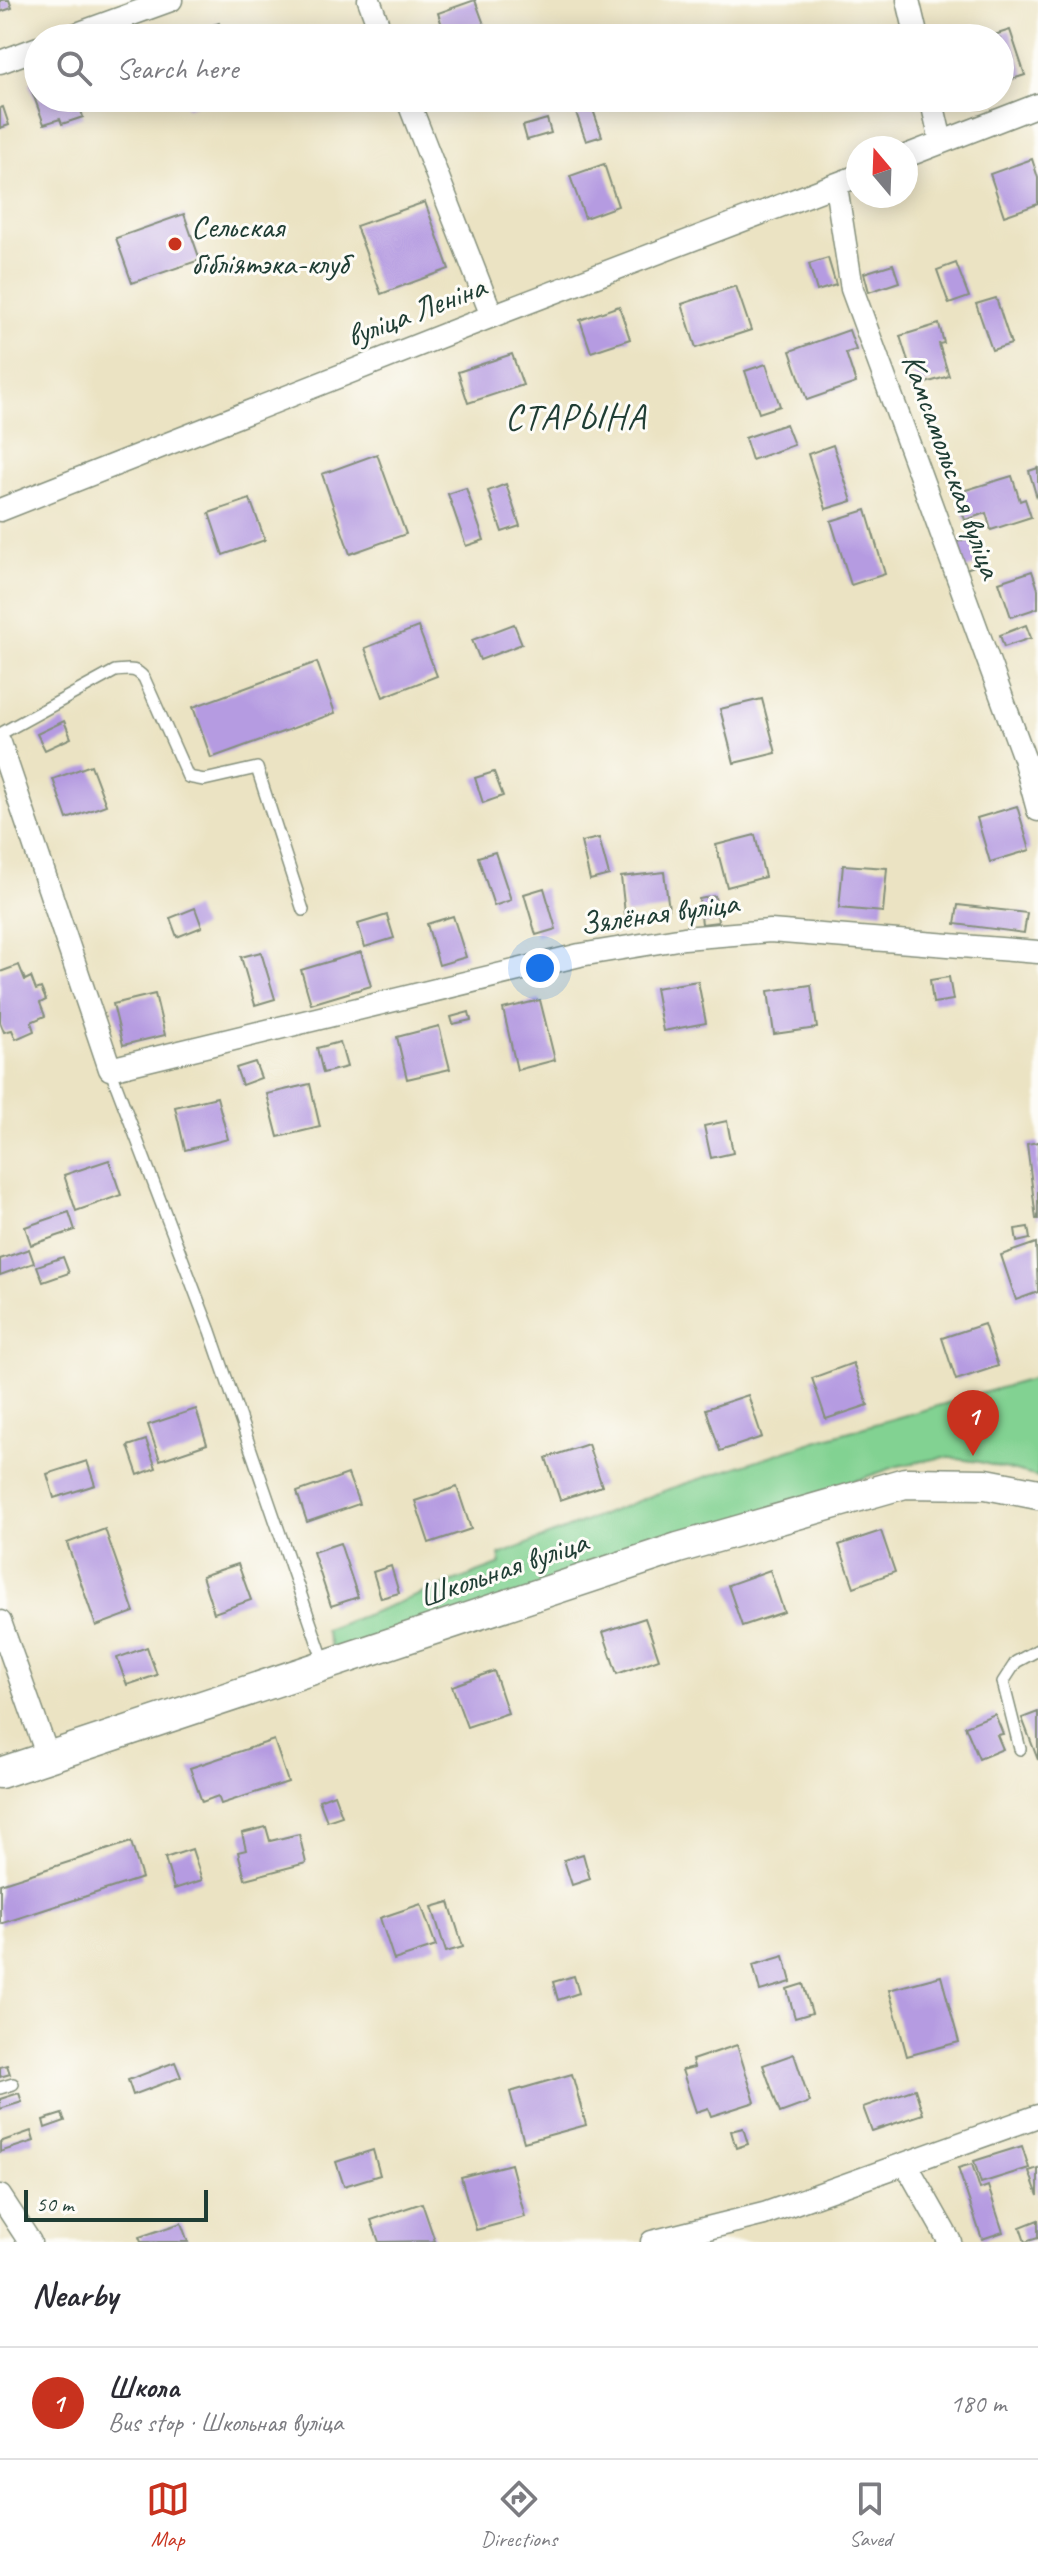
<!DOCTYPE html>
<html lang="en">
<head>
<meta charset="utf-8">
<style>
  body { margin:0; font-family:Caveat,sans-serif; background:#f2f2f3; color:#2b2b33 }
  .compass { position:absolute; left:846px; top:136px; width:72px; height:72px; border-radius:50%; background:#fff; box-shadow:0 4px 20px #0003; rotate:341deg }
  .scale { position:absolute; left:24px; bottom:20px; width:184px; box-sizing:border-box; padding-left:8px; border:4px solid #1f3d34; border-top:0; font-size:22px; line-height:28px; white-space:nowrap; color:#1f3d34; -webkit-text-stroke:6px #fdfcf7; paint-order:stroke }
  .you { position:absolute; left:540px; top:968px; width:28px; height:28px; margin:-20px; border:6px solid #fff; border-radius:50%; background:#1a73e8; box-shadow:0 0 0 12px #1a73e833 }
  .badge { display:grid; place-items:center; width:52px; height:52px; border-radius:50%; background:#c8321e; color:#fff; font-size:26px; font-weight:700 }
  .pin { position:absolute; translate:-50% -66px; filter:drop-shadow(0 2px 4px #0008) }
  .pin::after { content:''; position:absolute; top:42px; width:28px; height:24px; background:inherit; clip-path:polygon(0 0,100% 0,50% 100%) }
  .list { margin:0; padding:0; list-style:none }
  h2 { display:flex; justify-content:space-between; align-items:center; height:104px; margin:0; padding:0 32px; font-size:34px }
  h2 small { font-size:26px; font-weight:400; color:#7c7c81 }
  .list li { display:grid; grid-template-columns:52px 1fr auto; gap:24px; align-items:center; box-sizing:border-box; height:112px; padding:0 32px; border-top:2px solid #e1e1e2 }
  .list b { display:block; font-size:30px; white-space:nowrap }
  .list p { margin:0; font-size:26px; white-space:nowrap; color:#7c7c81 }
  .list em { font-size:26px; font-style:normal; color:#7c7c81 }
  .icon { flex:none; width:44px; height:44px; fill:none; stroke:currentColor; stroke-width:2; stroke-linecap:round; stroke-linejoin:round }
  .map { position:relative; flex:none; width:1038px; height:2242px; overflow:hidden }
  .search { position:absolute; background:#fff; box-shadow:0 4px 20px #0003; left:24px; right:24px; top:24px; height:88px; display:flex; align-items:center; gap:20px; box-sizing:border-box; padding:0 28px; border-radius:44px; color:#7c7c81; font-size:30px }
  .sheet { height:216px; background:#fff }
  nav { display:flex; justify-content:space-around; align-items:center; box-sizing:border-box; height:112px; border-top:2px solid #e1e1e2; background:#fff; font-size:22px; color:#7c7c81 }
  nav a { display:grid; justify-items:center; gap:4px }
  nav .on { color:#c8321e }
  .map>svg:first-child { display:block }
</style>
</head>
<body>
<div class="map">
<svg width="1038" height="2242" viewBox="0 0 1038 2242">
  <rect width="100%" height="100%" fill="#fdfcf7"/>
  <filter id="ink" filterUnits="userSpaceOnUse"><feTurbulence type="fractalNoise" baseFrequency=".0125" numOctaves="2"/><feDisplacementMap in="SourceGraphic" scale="16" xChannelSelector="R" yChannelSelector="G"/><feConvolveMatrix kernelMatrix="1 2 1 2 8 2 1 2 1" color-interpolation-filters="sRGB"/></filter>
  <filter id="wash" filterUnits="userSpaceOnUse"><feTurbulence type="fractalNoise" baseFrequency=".006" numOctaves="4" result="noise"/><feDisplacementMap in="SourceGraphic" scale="32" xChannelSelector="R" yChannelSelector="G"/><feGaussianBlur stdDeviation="1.8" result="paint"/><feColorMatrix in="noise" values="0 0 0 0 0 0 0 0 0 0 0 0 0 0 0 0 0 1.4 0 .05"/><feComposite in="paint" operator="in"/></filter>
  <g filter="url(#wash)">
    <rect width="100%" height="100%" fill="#ebe3c3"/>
    <!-- green -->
    <path fill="#82d292" stroke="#508863" stroke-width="2" d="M1038,1377V1477L979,1462L944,1457L898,1466L335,1659L325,1630L501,1564L499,1555L669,1489L819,1440Z"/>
    <g id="blocks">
      <!-- building -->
      <g fill="#b59be1">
        <path d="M0,0H9L12,8L0,12Z"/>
        <path d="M475,0L489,38H428L444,32L438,13Z"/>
        <path d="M219,23L225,38H176Z"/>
        <path d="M871,28L874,38H854L853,34Z"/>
        <path d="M316,30L319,38H295Z"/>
        <path d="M1010,30L1025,75L1000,83V38L988,37Z"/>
        <path d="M38,80V98H88L90,103L80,107L83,117L62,124L60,119L44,124L29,83Z"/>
        <path d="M183,98H213L187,108Z"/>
        <path d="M347,98H376L378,102L353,112Z"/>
        <path d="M581,98H589L602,136L586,141L572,101Z"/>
        <path d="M3,107L9,125L0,128V108Z"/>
        <path d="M547,119L551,133L527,140L523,126Z"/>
        <path d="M1032,159L1038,178V204L1004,216L990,174Z"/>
        <path d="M604,164L618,206L585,218L570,176Z"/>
        <path d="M425,202L449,269L381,294L356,226Z"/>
        <path d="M184,214L200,260L132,283L116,238Z"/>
        <path d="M828,258L836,285L817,291L809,264Z"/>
        <path d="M956,263L969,297L949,304L937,270Z"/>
        <path d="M893,264L899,282L869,292L864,273Z"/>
        <path d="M736,286L751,330L696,348L682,304Z"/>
        <path d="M996,298L1011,344L992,350L976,304Z"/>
        <path d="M619,306L630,339L591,352L580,320Z"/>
        <path d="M939,324L944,343L939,344L949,376L916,386L900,336Z"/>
        <path d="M849,330L856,350L846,353L856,383L807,400L790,351Z"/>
        <path d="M512,354L523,385L468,403L458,372Z"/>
        <path d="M766,364L780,406L759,413L745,371Z"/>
        <path d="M786,424L794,445L752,460L745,438Z"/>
        <path d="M833,445L852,501L826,509L808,454Z"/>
        <path d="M377,454L406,534L350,554L322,474Z"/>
        <path d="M1038,468V498H1037L1029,471Z"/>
        <path d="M1012,476L1020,501L1025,499L1031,517L991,530L986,513L965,520L956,493Z"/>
        <path d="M506,484L520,526L502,532L488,491Z"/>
        <path d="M466,488L484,540L466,546L448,494Z"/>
        <path d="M250,499L265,540L223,555L209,513Z"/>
        <path d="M866,510L885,574L851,585L831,521Z"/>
        <path d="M975,536L983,563L960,571L951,544Z"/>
        <path d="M1032,571L1038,589V608L1011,617L999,582Z"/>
        <path d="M514,624L522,644L480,660L472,640Z"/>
        <path d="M1026,625L1031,638L1004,647L1000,635Z"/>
        <path d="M418,627L437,676L383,697L365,648Z"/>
        <path d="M317,662L335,713L211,758L193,707Z"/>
        <path d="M762,699L776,753L734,763L720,709Z"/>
        <path d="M64,721L71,738L45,750L37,734Z"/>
        <path d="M91,765L106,805L67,819L53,779Z"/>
        <path d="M494,772L503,796L483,803L475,778Z"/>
        <path d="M1017,806L1030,850L990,862L977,818Z"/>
        <path d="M755,835L765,877L727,887L716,845Z"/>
        <path d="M599,838L609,875L590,880L581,842Z"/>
        <path d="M495,852L511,900L494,906L478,857Z"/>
        <path d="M843,865L887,868L883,912L839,908Z"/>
        <path d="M664,872L669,909L625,914L621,877Z"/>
        <path d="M544,888L556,929L536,935L524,894Z"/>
        <path d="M715,896L718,922L702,924L699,899Z"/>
        <path d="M958,905L1027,913L1024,933L955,924Z"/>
        <path d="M195,908L202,927L177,937L170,918Z"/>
        <path d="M387,915L394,938L365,947L358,924Z"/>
        <path d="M453,916L466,957L439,965L427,924Z"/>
        <path d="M261,952L275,999L255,1005L241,957Z"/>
        <path d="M361,952L371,986L311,1004L301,970Z"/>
        <path d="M19,965L25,980L31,977L36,990L41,988L46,1000L40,1003L45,1016L31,1022L34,1031L16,1039L12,1030L4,1032L0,1022V972Z"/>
        <path d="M949,977L953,1000L933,1003L930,980Z"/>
        <path d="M698,981L706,1023L663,1031L655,988Z"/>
        <path d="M811,985L817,1028L774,1034L768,991Z"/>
        <path d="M155,994L165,1035L123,1045L113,1004Z"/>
        <path d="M540,1000L555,1060L517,1070L503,1009Z"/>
        <path d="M469,1012L471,1020L453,1024L451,1017Z"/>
        <path d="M439,1026L450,1069L407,1079L397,1037Z"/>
        <path d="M340,1042L347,1067L323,1073L317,1048Z"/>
        <path d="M255,1062L261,1078L242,1085L236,1068Z"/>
        <path d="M310,1084L320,1127L278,1137L267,1094Z"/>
        <path d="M217,1097L228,1139L185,1150L175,1107Z"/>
        <path d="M727,1121L733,1153L711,1158L704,1126Z"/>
        <path d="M1038,1142V1219H1036L1027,1144Z"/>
        <path d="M109,1160L121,1195L76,1211L64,1175Z"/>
        <path d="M69,1212L75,1230L31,1245L25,1227Z"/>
        <path d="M1028,1227L1030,1239L1017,1242L1015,1229Z"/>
        <path d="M1036,1243L1038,1292L1016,1300L1001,1255Z"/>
        <path d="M29,1249L34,1263L0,1275V1259Z"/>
        <path d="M63,1257L69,1273L43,1282L37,1266Z"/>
        <path d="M984,1324L998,1366L956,1380L942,1338Z"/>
        <path d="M853,1363L868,1405L826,1419L812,1378Z"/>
        <path d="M748,1395L762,1437L720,1451L706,1409Z"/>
        <path d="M196,1409L207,1444L160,1460L148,1425Z"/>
        <path d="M146,1440L156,1468L138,1475L128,1446Z"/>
        <path d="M588,1444L602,1486L560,1500L546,1458Z"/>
        <path d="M87,1461L95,1485L54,1498L47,1474Z"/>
        <path d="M348,1474L359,1504L307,1522L297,1492Z"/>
        <path d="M457,1487L471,1529L429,1543L415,1501Z"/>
        <path d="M105,1529L134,1612L96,1626L67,1543Z"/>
        <path d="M881,1531L895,1572L854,1587L839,1545Z"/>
        <path d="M340,1543L358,1597L331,1606L313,1552Z"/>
        <path d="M238,1564L251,1600L214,1613L202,1576Z"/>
        <path d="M391,1566L399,1593L381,1598L373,1572Z"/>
        <path d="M770,1570L784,1612L742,1626L728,1585Z"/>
        <path d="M645,1618L659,1659L617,1674L603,1632Z"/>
        <path d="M147,1647L157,1675L127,1685L117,1658Z"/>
        <path d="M494,1671L508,1713L467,1727L452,1686Z"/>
        <path d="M1038,1712V1760L1022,1718Z"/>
        <path d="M995,1714L1003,1734L997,1735L1003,1749L979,1759L965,1726Z"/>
        <path d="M274,1740L288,1782L221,1804L218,1796L202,1802L190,1768Z"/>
        <path d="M334,1794L342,1816L327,1821L319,1800Z"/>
        <path d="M266,1827L270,1841L299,1834L306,1863L245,1879L238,1852L246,1850L242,1833Z"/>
        <path d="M131,1842L142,1878L0,1924V1884Z"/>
        <path d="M192,1849L202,1880L174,1889L165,1858Z"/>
        <path d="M583,1854L590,1879L572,1885L564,1860Z"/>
        <path d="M449,1902L463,1947L446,1952L432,1907Z"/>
        <path d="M421,1904L436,1946L394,1960L380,1918Z"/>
        <path d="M784,1956L791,1982L760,1991L753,1965Z"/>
        <path d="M574,1976L579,1993L558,2000L553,1982Z"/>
        <path d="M941,1976L959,2042L907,2056L889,1990Z"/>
        <path d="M803,1984L812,2013L795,2018L787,1989Z"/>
        <path d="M737,2045L755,2102L711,2116L708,2108L696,2112L682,2070L694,2067L692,2060Z"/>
        <path d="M794,2054L810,2102L780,2113L763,2065Z"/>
        <path d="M175,2062L181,2077L133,2095L128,2080Z"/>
        <path d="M7,2065L10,2074L0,2077V2067Z"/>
        <path d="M572,2074L586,2125L524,2142L510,2092Z"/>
        <path d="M915,2089L923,2114L872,2131L863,2107Z"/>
        <path d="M19,2093L22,2102L0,2109V2099Z"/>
        <path d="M62,2114L65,2121L45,2128L43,2120Z"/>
        <path d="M743,2128L748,2144L736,2148L731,2131Z"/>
        <path d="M31,2131L34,2141L0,2152V2142Z"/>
        <path d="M1022,2146L1029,2168L981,2183L974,2161Z"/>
        <path d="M373,2150L380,2175L344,2186L336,2162Z"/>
        <path d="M511,2164L525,2217L476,2230L461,2177Z"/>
        <path d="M972,2164L980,2189L988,2186L1003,2232L982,2239L958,2168Z"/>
        <path d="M1038,2168V2196L1029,2171Z"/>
        <path d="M422,2203L435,2241L379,2242L371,2220Z"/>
        <path d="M1038,2220V2238L1025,2242L1020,2227Z"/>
        <path d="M181,2223L188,2242H141L139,2237Z"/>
      </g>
    </g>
  </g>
  <g filter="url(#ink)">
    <use href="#blocks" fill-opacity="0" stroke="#85907c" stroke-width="2"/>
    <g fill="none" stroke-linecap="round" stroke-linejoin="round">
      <!-- service casing -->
      <g stroke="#85907c" stroke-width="14">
        <g id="service">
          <path d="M0,734L115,671C129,670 135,667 144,678L188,777L204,780L257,768L303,910"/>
          <path d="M110,1069L210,1331L324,1662"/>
          <path d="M1020,1749L1003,1682L1016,1662L1038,1650"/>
          <path d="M0,2088L13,2084"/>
        </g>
      </g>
      <!-- minor casing -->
      <g stroke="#85907c" stroke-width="25">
        <g id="minor">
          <path d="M369,0L383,38"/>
          <path d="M908,0L917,38"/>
          <path d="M66,38L171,0"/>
          <path d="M0,62L38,48"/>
          <path d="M407,98L492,316"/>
          <path d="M931,98L941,141"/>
          <path d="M906,156L1038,105"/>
          <path d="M836,186L852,289L1024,758L1038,810"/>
          <path d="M0,510L492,316L858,176"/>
          <path d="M0,743L110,1069L580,955L684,938L770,931L1038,952"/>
          <path d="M0,1622L48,1757"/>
          <path d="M906,2164L950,2242"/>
          <path d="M0,2196L30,2242"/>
          <path d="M652,2242L764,2214L1038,2116"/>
        </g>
      </g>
      <!-- secondary casing -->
      <g stroke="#85907c" stroke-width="33">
        <path id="secondary" d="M0,1773L678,1548L905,1483L986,1484L1038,1494"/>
      </g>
      <!-- service -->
      <use href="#service" stroke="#fff" stroke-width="11"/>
      <!-- minor -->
      <use href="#minor" stroke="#fff" stroke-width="22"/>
      <!-- secondary -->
      <use href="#secondary" stroke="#fff" stroke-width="30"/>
    </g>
  </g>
  <!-- markers -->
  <circle fill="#c8321e" stroke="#fdfcf7" stroke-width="3" cx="175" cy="244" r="8"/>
  <g text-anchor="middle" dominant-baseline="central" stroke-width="6" stroke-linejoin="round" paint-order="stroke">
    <!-- poi labels -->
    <g font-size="32" fill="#1f3d34" stroke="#fdfcf7" text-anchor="start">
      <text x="191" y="226">Сельская<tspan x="191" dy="37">бібліятэка-клуб</tspan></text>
    </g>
    <!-- street labels -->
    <g font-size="32" fill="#1f3d34" stroke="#fdfcf7">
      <text transform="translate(416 311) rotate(-21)">вуліца Леніна</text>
      <text transform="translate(952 466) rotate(70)">Камсамольская вуліца</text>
      <text transform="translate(659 913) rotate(-8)">Зялёная вуліца</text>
      <text transform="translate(503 1569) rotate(-19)">Школьная вуліца</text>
    </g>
    <!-- quarter labels -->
    <g font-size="36" letter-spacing="2" fill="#1f3d34" stroke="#fdfcf7">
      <text x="576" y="417">СТАРЫНА</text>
    </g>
  </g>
</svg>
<svg class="compass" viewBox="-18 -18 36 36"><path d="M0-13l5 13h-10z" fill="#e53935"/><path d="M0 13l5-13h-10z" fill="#7c7c81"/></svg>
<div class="scale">50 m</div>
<div class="you"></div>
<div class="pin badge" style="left:973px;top:1456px">1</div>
<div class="search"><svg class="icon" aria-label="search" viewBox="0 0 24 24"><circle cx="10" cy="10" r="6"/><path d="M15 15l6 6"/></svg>Search here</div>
</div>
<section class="sheet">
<h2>Nearby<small></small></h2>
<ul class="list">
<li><span class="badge">1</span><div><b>Школа</b><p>Bus stop · Школьная вуліца</p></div><em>180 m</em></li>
</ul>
</section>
<nav>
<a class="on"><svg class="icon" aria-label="map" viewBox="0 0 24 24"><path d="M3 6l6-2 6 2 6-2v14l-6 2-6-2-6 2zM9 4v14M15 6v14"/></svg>Map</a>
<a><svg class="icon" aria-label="directions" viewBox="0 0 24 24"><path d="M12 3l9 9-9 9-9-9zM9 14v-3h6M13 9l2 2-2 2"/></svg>Directions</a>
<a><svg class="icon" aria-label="saved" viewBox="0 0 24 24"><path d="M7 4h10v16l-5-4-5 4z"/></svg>Saved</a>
</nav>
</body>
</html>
